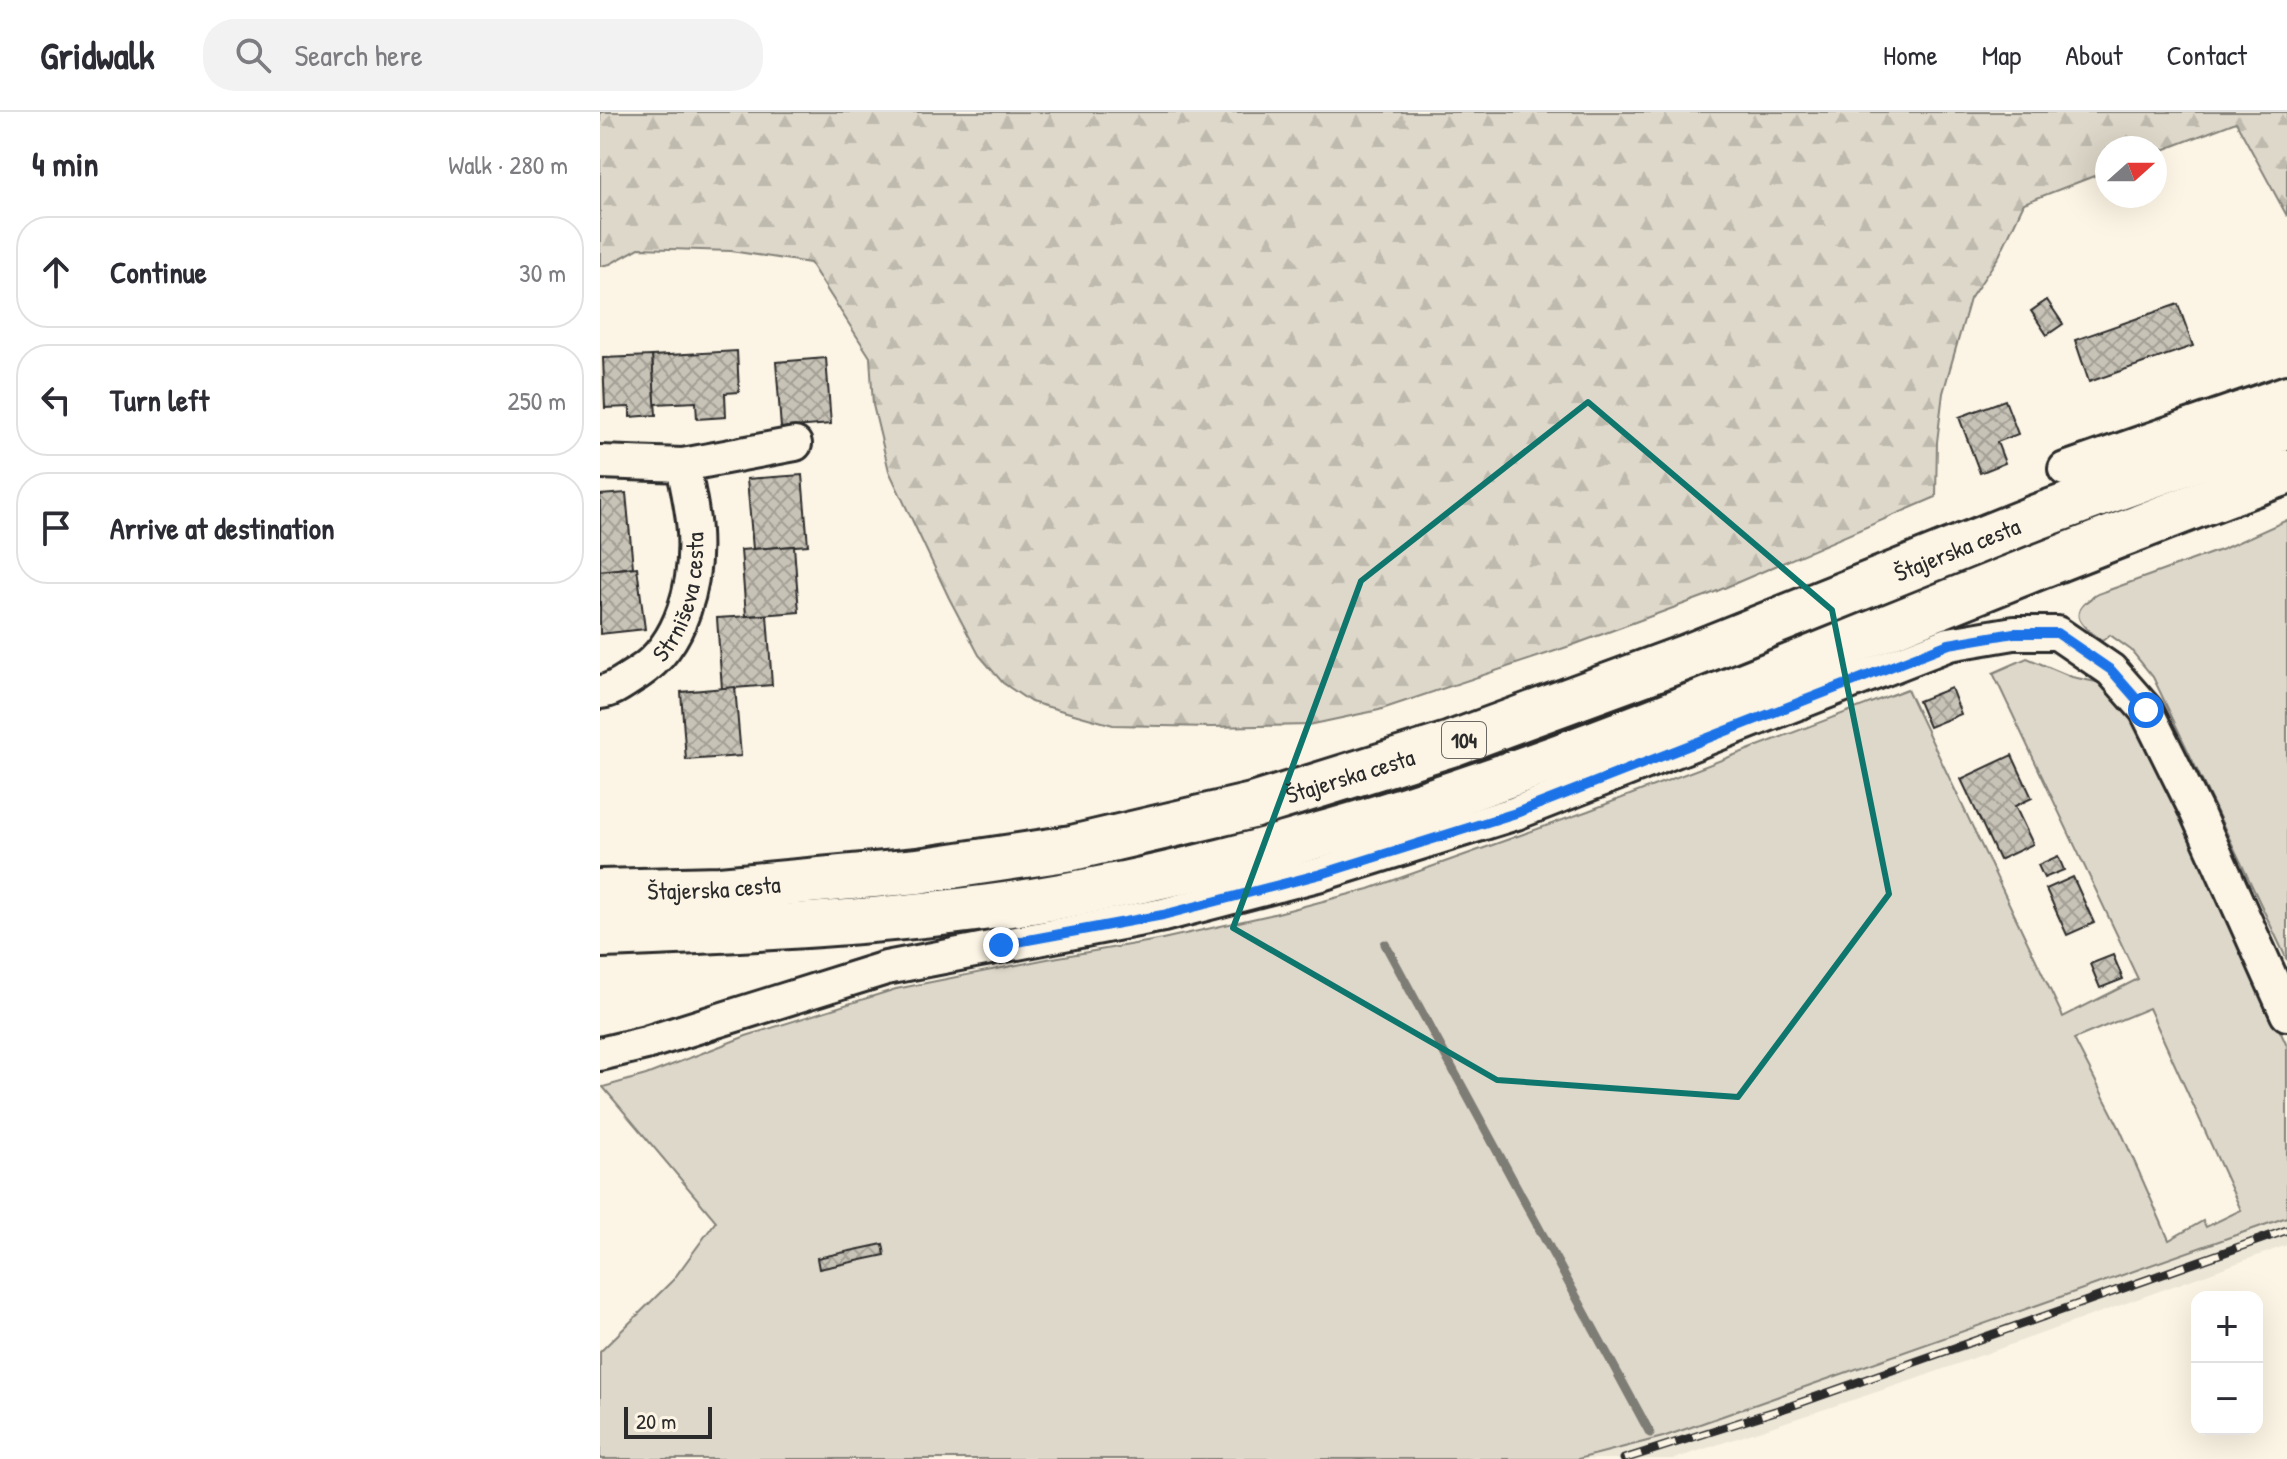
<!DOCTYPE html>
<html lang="en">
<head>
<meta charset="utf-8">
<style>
  body { margin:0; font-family:"Patrick Hand",sans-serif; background:#f2f2f3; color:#2b2b33 }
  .controls { position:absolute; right:24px; bottom:24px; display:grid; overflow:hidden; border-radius:16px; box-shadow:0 8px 32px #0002 }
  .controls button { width:72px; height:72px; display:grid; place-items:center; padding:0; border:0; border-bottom:2px solid #e1e1e2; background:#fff; color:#2b2b33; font:40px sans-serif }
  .compass { position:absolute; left:1495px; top:24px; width:72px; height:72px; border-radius:50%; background:#fff; box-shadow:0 8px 32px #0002; rotate:69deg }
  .scale { position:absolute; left:24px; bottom:20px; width:88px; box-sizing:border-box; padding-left:8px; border:4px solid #2b2b2b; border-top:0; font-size:22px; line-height:28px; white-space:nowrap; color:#2b2b2b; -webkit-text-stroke:6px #fcf5e5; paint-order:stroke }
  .stop { position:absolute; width:24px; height:24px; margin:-18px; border:6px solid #1a73e8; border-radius:50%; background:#fff }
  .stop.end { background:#1a73e8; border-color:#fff; box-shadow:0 2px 8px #0008 }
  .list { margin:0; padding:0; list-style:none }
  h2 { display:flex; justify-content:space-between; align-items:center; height:104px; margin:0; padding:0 32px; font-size:34px }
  h2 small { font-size:26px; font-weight:400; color:#7c7c81 }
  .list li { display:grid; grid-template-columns:52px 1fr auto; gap:24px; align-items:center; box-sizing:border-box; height:112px; margin:0 16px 16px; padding:0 16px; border:2px solid #e1e1e2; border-radius:32px }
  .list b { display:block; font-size:30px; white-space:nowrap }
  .list em { font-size:26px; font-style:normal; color:#7c7c81 }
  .icon { flex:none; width:44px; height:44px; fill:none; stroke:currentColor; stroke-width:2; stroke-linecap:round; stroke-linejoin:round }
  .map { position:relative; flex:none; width:1687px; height:1347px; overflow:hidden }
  header { display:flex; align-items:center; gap:48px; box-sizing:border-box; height:112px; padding:0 40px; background:#fff; border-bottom:2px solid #e1e1e2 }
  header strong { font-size:38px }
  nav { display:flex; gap:44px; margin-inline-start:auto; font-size:28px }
  .search { width:560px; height:72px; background:#f2f2f3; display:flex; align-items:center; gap:20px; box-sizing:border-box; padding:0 28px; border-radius:32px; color:#7c7c81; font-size:30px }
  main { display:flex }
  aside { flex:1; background:#fff }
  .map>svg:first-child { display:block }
</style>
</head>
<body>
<header>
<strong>Gridwalk</strong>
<div class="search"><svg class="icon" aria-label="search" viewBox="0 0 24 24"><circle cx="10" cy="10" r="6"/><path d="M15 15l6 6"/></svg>Search here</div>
<nav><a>Home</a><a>Map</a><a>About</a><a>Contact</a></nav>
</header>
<main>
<aside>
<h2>4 min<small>Walk · 280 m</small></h2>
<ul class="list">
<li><svg class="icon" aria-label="ahead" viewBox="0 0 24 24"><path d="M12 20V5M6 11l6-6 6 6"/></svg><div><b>Continue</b></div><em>30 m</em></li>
<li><svg class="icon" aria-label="left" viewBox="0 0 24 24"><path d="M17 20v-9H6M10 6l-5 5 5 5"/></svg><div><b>Turn left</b></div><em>250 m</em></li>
<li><svg class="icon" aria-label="arrive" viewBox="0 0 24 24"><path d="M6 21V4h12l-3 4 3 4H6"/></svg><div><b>Arrive at destination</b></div></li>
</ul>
</aside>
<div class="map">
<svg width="1687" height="1347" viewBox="0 0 1687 1347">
  <defs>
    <pattern id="forest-firs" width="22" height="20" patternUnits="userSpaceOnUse" patternTransform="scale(2)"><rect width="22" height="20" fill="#ded8ca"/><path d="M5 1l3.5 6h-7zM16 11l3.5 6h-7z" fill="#bfbaae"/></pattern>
    <pattern id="building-cross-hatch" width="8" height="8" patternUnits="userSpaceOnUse" patternTransform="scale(2)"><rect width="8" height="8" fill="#c8c3b7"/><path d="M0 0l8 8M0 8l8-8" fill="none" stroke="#a39f95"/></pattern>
  </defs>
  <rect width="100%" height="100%" fill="#fcf5e5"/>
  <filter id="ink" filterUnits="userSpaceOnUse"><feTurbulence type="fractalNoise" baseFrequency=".0125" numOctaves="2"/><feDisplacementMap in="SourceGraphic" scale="16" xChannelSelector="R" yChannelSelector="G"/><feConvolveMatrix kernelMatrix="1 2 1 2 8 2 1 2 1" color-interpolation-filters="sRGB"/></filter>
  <g filter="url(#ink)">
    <!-- built -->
    <path fill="#ece6d7" d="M1687,1105V1133L1313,1268L1074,1347H978L1063,1325Z"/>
    <!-- green -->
    <g fill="#ded8ca" stroke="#84827a" stroke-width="2" fill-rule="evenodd">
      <path d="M1687,408V848L1553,565L1531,538L1510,523L1502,529C1479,513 1465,500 1498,482L1623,437Z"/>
      <path d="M1427,546L1472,565L1506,572L1530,597L1687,934V1105L1063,1325L978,1347H0V1240L73,1168L116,1109L3,975L46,963L146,924L296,877L447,847L558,828L670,803L769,777L988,699L1307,577L1463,905L1538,867L1393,561ZM1549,896L1641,1098L1606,1115L1603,1109L1569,1128L1520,1017L1474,927Z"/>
    </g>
    <!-- forest -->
    <path fill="url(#forest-firs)" stroke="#84827a" stroke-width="2" d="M0,0H1687V104L1636,10L1555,41V36H1507V59L1424,91L1399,144L1370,187L1343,281L1337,330L1336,385L1108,483L973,533L779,598L709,613L611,615L513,613L431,590L403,571L379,543L349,486L289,359L273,293L270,245L210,151L131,139L39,136L10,152L0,154Z"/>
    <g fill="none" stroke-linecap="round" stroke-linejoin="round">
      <!-- stream -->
      <path stroke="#7d7b74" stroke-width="9" d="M785,832L1050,1321"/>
    </g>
    <!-- building -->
    <g fill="url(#building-cross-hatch)" stroke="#2b2b2b" stroke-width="2">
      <path d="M1447,188L1463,212L1447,223L1431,199Z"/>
      <path d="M1578,192L1593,234L1489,270L1475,228Z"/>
      <path d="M137,239L139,280L125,281L126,305L97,307L96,290L55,292L52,244Z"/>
      <path d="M52,244L56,303L30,305V295L5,296L3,246Z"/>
      <path d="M226,246L231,312L181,316L176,250Z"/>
      <path d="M1405,288L1418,322L1397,330L1405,351L1380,361L1359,305Z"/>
      <path d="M202,363L208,433L153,437L147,367Z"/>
      <path d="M26,381L33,455L0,459V383Z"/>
      <path d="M194,434L199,500L146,504L141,438Z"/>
      <path d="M37,455L45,517L0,522V459Z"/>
      <path d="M167,503L172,573L122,577L117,506Z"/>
      <path d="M135,575L141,644L86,648L81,580Z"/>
      <path d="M1351,576L1361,602L1329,615L1318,589Z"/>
      <path d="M1412,643L1432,686L1415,694L1433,732L1399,748L1361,667Z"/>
      <path d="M1458,744L1464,758L1444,766L1438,753Z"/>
      <path d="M1473,765L1494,811L1467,823L1446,777Z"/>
      <path d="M1513,843L1523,867L1500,876L1490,852Z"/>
      <path d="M283,1132L285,1143L219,1157L217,1146Z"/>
    </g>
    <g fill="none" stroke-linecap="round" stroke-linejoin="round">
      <!-- minor casing -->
      <g stroke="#2b2b2b" stroke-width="38">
        <g id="minor">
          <path d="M0,350L83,353L195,332"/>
          <path d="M1465,357L1687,280"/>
          <path id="s1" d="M0,580C14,579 26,568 38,561C83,532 97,470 94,420C93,398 87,375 83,353"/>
          <path d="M0,942L46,931L286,856L563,803L721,762L916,701L1349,532L1414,521H1457L1511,558L1546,598L1597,701L1687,902"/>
        </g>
      </g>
      <!-- primary casing -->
      <g stroke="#2b2b2b" stroke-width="50">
        <g id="primary">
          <path id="s2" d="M0,780L120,777L318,759L472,736L652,694L851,632L1087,545L1437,405L1687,314"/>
          <path d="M0,823C144,818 289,811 432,789C525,774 619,752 709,726C993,647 1262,520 1538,416C1587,397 1637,377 1687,360"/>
        </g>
      </g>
      <!-- minor -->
      <use href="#minor" stroke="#fcf5e5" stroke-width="32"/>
      <!-- primary -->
      <use href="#primary" stroke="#fcf5e5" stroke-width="44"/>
      <!-- rail casing -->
      <g stroke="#2b2b2b" stroke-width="9">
        <path id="rail" d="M1024,1347L1191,1294L1687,1118"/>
      </g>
      <!-- rail -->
      <use href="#rail" stroke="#fcf5e5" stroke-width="6" stroke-dasharray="18" stroke-linecap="butt"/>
    </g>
  </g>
  <g fill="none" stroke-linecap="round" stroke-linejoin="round" filter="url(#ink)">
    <!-- route -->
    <path stroke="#1a73e8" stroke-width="10" d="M401,833L563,803L721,762L916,701L1349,532L1414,521H1457L1511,558L1546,598"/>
  </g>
  <!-- marked area -->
  <path fill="none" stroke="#0f766e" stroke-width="6" stroke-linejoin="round" d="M988,290L1232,498L1289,782L1138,985L897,968L633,816L761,469Z"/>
  <g text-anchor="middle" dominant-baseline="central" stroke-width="7" stroke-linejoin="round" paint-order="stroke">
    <!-- shield labels -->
    <rect fill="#fcf5e5" stroke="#6a6863" stroke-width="2" x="842" y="610" width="44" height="36" rx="6"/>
    <g font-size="22" font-weight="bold" fill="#2b2b2b">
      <text x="864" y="628">104</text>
    </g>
    <!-- street labels -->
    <g font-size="24" fill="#2b2b2b" stroke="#fcf5e5">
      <text stroke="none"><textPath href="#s2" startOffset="1410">Štajerska cesta</textPath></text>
      <text stroke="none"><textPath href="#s1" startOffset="134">Strniševa cesta</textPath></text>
      <text stroke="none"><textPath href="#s2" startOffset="762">Štajerska cesta</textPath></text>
      <text stroke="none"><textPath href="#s2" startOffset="114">Štajerska cesta</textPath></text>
    </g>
  </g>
</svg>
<div class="controls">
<button>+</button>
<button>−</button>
</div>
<svg class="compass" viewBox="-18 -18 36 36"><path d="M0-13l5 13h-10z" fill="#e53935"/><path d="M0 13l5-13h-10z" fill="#7c7c81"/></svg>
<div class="scale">20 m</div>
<div class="stop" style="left:1546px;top:598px"></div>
<div class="stop end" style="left:401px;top:833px"></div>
</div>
</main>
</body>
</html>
